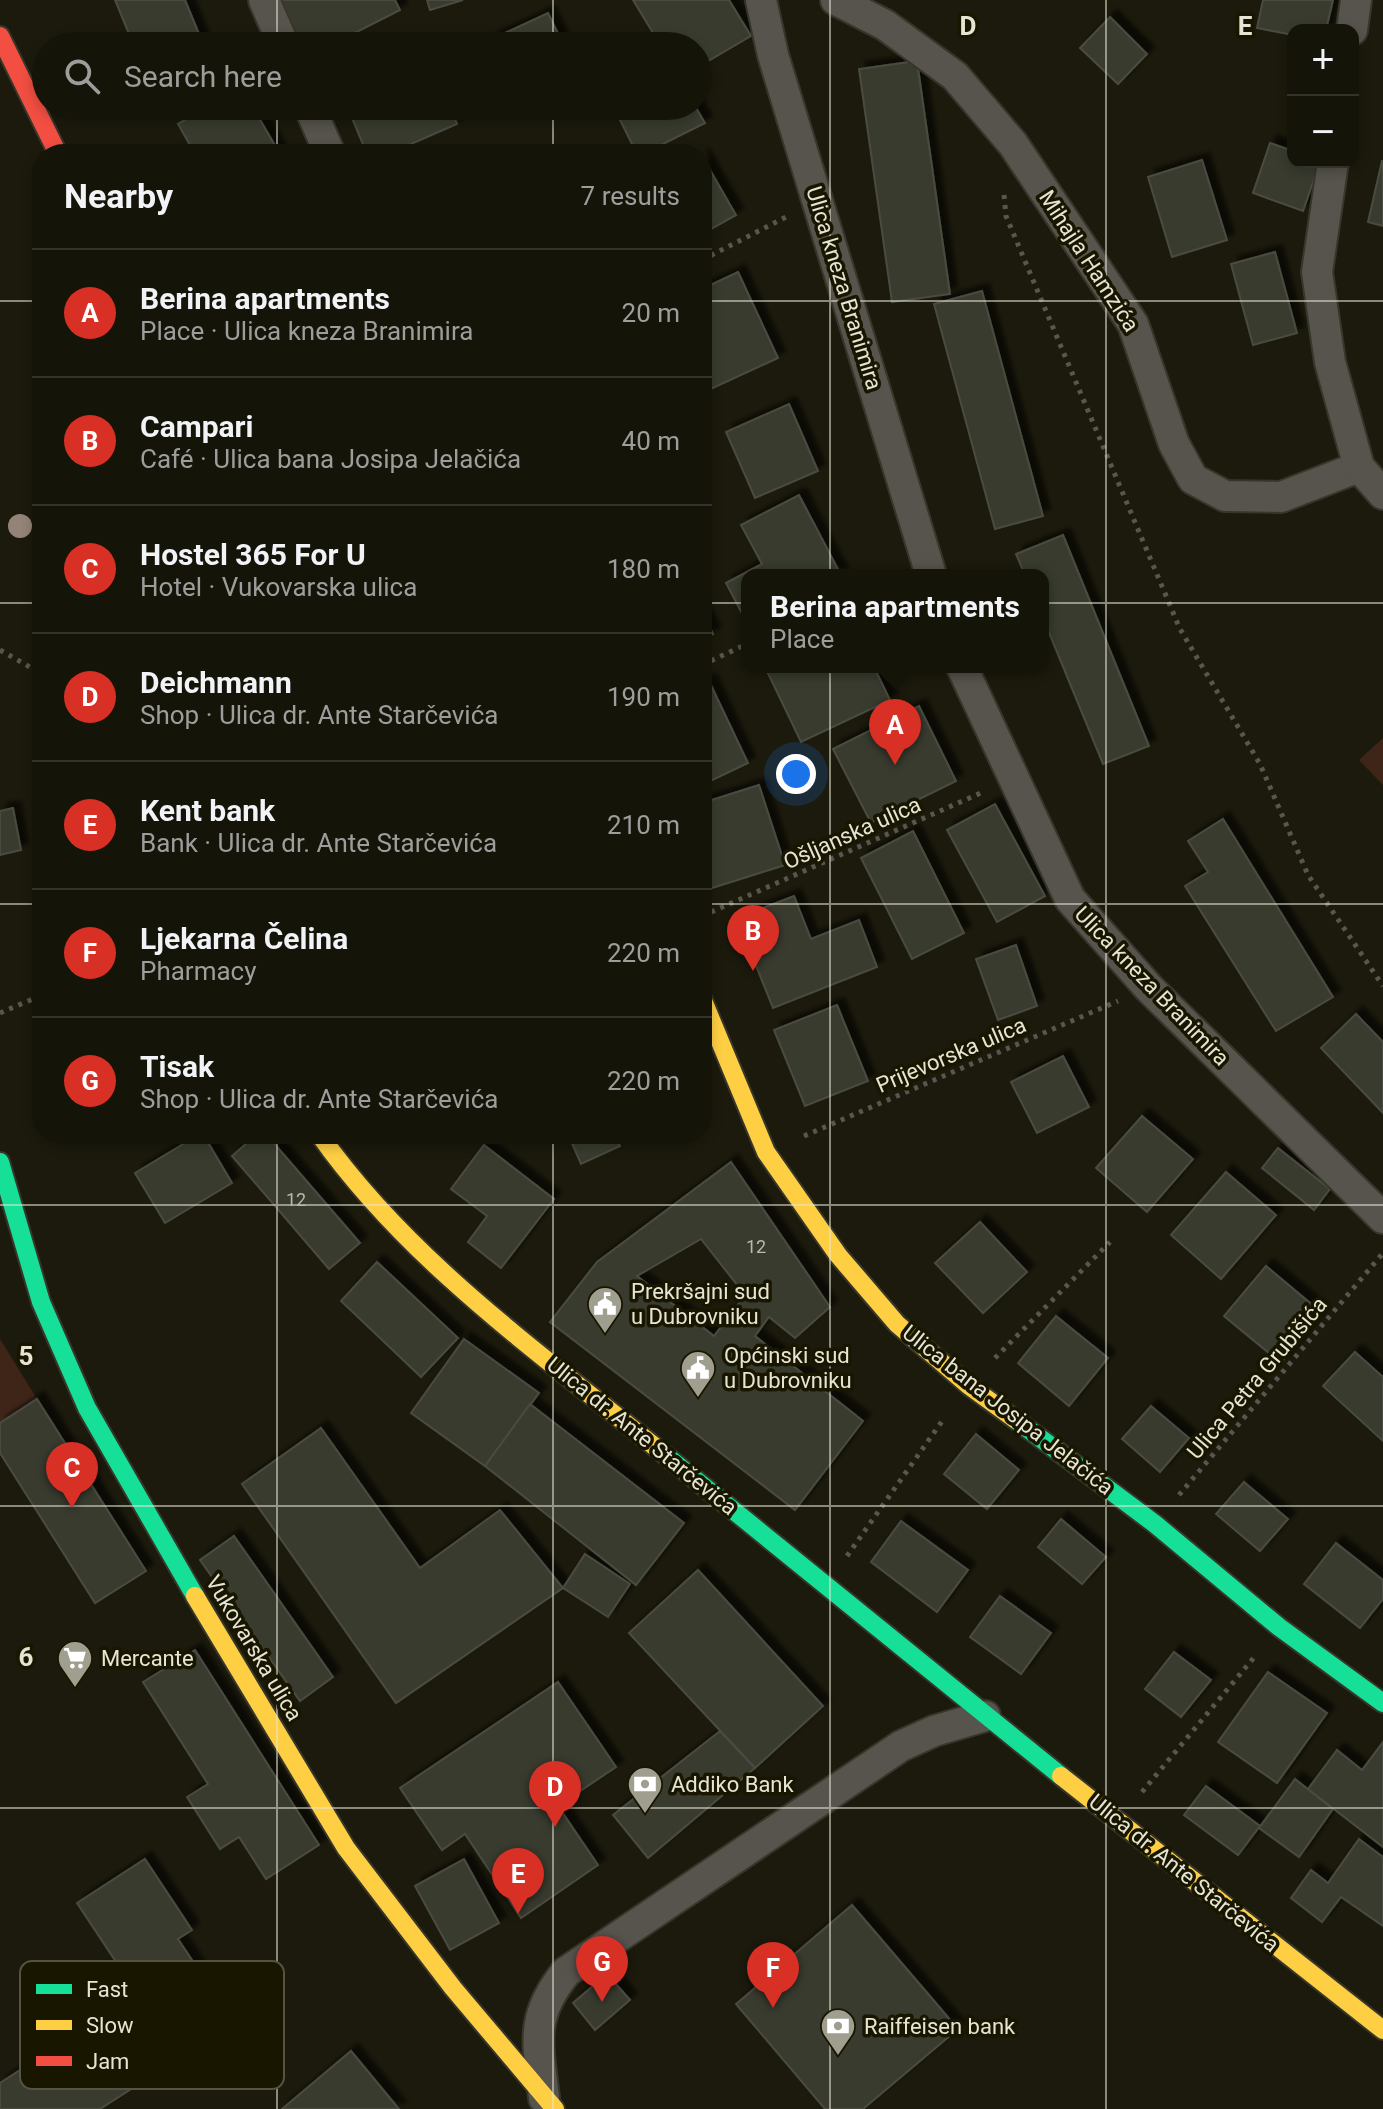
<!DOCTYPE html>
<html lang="en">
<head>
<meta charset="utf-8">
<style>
  body { margin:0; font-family:Roboto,sans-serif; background:#222117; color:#f1f3f6 }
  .controls { position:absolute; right:24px; top:24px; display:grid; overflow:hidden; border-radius:16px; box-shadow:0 4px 12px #0003 }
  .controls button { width:72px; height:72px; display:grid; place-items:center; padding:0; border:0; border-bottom:2px solid #34332a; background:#151409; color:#f1f3f6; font:40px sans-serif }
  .you { position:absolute; left:796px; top:774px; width:28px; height:28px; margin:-20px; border:6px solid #fff; border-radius:50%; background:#1a73e8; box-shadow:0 0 0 12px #1a73e833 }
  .badge { display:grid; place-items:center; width:52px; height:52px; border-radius:50%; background:#d93025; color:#fff; font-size:26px; font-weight:700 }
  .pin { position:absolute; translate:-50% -66px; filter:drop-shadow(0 2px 4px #0008) }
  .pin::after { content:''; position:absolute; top:42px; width:28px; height:24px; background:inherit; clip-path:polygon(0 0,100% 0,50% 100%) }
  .popup { position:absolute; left:741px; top:569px; width:308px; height:104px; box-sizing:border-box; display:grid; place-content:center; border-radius:16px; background:#151409; filter:drop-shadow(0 2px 6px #0005); font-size:26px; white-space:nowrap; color:#9d9e9c }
  .popup b { font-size:30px; color:#f1f3f6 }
  .popup::after { content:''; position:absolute; left:50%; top:100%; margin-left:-16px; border:16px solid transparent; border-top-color:#151409 }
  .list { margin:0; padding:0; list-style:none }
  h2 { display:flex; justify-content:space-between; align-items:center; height:104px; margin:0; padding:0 32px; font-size:34px }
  h2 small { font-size:26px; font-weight:400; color:#9d9e9c }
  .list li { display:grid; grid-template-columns:52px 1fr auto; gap:24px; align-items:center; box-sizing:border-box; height:128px; padding:0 32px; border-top:2px solid #34332a }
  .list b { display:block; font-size:30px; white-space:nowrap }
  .list p { margin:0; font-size:26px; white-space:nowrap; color:#9d9e9c }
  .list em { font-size:26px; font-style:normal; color:#9d9e9c }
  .icon { flex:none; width:44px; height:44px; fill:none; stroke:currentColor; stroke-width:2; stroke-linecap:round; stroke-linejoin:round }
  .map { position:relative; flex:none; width:1383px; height:2109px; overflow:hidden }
  .search { position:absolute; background:#151409; box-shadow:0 4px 12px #0003; left:32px; top:32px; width:680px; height:88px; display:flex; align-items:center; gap:20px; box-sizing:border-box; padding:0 28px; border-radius:44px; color:#9d9e9c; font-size:30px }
  .panel { position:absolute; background:#151409; box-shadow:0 4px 12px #0003; left:32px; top:144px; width:680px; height:1000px; border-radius:32px }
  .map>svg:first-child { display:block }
</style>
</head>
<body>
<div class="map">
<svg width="1383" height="2109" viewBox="0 0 1383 2109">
  <defs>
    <filter id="shadow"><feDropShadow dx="7" dy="-7" stdDeviation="2" flood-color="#0009"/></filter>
  </defs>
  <rect width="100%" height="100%" fill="#1c1a0c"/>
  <!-- green -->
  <g fill="#3f2518">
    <path d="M1383,738V785L1359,760Z"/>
    <path d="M0,1339L37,1399L0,1423Z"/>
  </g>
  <!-- building -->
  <g fill="#393b2e" stroke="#4a4c41" stroke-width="2" fill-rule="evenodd" filter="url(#shadow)">
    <path d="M115,0H185L204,46H134Z"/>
    <path d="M270,0H395L400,10L329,46H294Z"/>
    <path d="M427,0H463L430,10Z"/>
    <path d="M633,0H729L751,36L698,67V46H661Z"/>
    <path d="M1263,0H1333L1326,30H1293V35L1257,28Z"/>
    <path d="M548,13L564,46H493L490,40Z"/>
    <path d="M1110,17L1147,54L1118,84L1080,48Z"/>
    <path d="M917,61L950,294L892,302L859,69Z"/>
    <path d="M210,106H252L280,154H195L178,124Z"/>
    <path d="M347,106H450L457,124L388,154H367Z"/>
    <path d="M613,106H695L705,123L643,154H637Z"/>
    <path d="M1270,143L1293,151V162H1320L1303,211L1253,193Z"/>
    <path d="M702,156L736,215L702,234Z"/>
    <path d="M1202,160L1227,240L1172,257L1148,177Z"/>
    <path d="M1382,161H1383V226L1368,222Z"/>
    <path d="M1275,252L1297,333L1253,345L1231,264Z"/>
    <path d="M738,272L778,358L702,393V289Z"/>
    <path d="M982,291L1043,516L995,529L934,304Z"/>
    <path d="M789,404L818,471L755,498L726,432Z"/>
    <path d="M799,495L841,575H747V623L726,583L762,564L741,525Z"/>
    <path d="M1063,535L1149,746L1103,764L1043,618V575H1025L1016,554Z"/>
    <path d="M702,611L713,634L702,639Z"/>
    <path d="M765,667H874L890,700L801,742Z"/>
    <path d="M709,681L748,763L702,785V684Z"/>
    <path d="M919,706L956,781L871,823L833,749Z"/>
    <path d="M759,785L785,865L709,889L702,868V803Z"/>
    <path d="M995,804L1045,896L997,922L947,830Z"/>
    <path d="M13,808L21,850L0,855V811Z"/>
    <path d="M1223,819L1333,997L1276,1031L1185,886L1208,872L1188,841Z"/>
    <path d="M913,831L964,933L912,959L861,858Z"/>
    <path d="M794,896L811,939L859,920L877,967L773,1008L737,918Z"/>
    <path d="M1016,945L1037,1006L998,1020L976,959Z"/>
    <path d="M837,1005L868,1081L805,1106L774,1030Z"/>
    <path d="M1356,1014L1383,1042V1113L1321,1048Z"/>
    <path d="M1063,1056L1089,1107L1037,1133L1011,1082Z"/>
    <path d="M1142,1116L1193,1159L1147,1212L1096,1168Z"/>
    <path d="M200,1134H203L232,1183L165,1223L135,1173Z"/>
    <path d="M257,1134H266L360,1243L329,1269L232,1156Z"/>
    <path d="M568,1134H615L620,1146L581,1164Z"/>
    <path d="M484,1145L554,1199L501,1268L468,1242L487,1216L451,1189Z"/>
    <path d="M1278,1148L1330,1189L1314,1210L1262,1168Z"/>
    <path d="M731,1162L830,1307L795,1338L769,1317L755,1336L863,1421L795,1510L550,1322L597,1262ZM701,1239L745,1295L714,1336L637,1276Z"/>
    <path d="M1226,1172L1276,1215L1221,1279L1171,1235Z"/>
    <path d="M980,1222L1027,1272L983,1313L935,1263Z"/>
    <path d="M377,1262L458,1338L421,1377L341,1301Z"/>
    <path d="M1266,1266L1322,1313L1281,1363L1224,1316Z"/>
    <path d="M1056,1316L1108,1358L1069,1406L1018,1363Z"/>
    <path d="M464,1339L539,1393L485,1466L411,1413Z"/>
    <path d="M1355,1352L1383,1377V1441L1323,1386Z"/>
    <path d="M37,1399L146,1571L95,1603L0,1453V1423Z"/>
    <path d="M530,1404L684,1523L636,1585L485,1466Z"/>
    <path d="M1151,1406L1189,1438L1160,1472L1122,1439Z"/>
    <path d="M321,1428L420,1568L500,1510L563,1588L396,1703L242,1484Z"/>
    <path d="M976,1434L1019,1470L987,1509L944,1474Z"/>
    <path d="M1244,1482L1288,1519L1260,1551L1216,1514Z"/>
    <path d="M1061,1519L1106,1557L1082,1584L1038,1547Z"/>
    <path d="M901,1521L968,1570L937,1612L871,1562Z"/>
    <path d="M234,1536L333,1677L300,1701L200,1560Z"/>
    <path d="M1336,1543L1383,1580V1599L1360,1628L1304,1584Z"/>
    <path d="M585,1554L630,1584L608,1617L563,1588Z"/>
    <path d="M698,1570L823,1706L755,1768L629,1633Z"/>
    <path d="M1000,1596L1051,1633L1021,1674L970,1637Z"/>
    <path d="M195,1650L319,1845L266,1879L239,1837L220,1849L187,1797L208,1784L143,1682Z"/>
    <path d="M1174,1652L1211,1680L1181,1717L1145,1689Z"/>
    <path d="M1268,1672L1327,1713L1277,1783L1218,1742Z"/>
    <path d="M558,1682L616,1767L558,1806L598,1865L521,1918L465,1834L442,1850L400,1788Z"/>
    <path d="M720,1731L755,1768L648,1858L613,1815Z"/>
    <path d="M1383,1742V1847L1308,1789L1337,1750L1362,1770Z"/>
    <path d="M1295,1779L1333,1809L1299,1857L1259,1828Z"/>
    <path d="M1206,1786L1260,1826L1238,1855L1184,1815Z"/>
    <path d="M1359,1839L1383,1857V1926L1341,1897L1322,1922L1291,1898L1311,1870L1328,1883Z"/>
    <path d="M145,1859L192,1930L178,1939L234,2023L100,2109H0V2083L77,2033L55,2001L116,1962L77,1903Z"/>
    <path d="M464,1859L499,1923L450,1950L415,1886Z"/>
    <path d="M852,1905L958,2029L863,2109H825L736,2004Z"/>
    <path d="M607,1974L630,2000L595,2030L573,2003Z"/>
    <path d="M351,2051L399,2109H282Z"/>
  </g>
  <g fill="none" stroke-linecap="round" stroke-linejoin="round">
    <!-- street casing -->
    <g stroke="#37362a" stroke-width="34">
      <g id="street">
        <path d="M264,0L284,46"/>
        <path d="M761,0L773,55L931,575"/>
        <path d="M836,0L885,25L955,76L1013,144L1133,324L1174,444L1193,479L1225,496L1281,497L1359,467"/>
        <path d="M1352,30L1356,0"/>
        <path d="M309,106L330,154"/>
        <path d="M1333,162L1317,272L1330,362L1359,467L1383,494"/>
        <path d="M962,667L1070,899L1149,988L1383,1218"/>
        <path d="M544,2098C538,2043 529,2018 566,1972L901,1746L934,1731L985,1716"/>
      </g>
    </g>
    <!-- fast casing -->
    <g stroke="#37362a" stroke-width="22">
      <g id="fast">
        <path d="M0,1162L41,1302L87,1408L195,1596"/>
        <path d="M1016,1420L1155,1524L1279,1627L1383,1703"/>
        <path d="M654,1446L1061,1776"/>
      </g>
    </g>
    <!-- slow casing -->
    <g stroke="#37362a" stroke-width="22">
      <g id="slow">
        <path d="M702,998L766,1152L838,1255L897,1324L968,1385L1016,1420"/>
        <path d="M319,1134C407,1259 536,1350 654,1446"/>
        <path d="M195,1596L346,1848L453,1988L555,2109"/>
        <path d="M1061,1776L1383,2030"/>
      </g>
    </g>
    <!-- jam casing -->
    <g stroke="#37362a" stroke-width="22">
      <path id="jam" d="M0,36L58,154"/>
    </g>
    <!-- path -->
    <g stroke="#58564d" stroke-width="5" stroke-dasharray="4 6" stroke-linecap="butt">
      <path d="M1004,195L1006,216L1180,629L1260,764L1308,875L1383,986"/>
      <path d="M702,260L786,217"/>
      <path d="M0,650L42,674"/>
      <path d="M702,665L747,644"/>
      <path d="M702,916L983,792"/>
      <path d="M0,1013L42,995"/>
      <path d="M804,1136L1118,1001"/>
      <path d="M995,1358L1110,1242"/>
      <path d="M1179,1495L1383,1253"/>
      <path d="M847,1556L945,1417"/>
      <path d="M1142,1792L1256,1655"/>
    </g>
    <!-- street -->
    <use href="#street" stroke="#57534d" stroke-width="30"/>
    <!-- fast -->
    <use href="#fast" stroke="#16e098" stroke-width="18"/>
    <!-- slow -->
    <use href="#slow" stroke="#ffcf43" stroke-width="18"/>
    <!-- jam -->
    <use href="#jam" stroke="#f24e42" stroke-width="18"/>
  </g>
  <!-- trees -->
  <circle fill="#948477" cx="20" cy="526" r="12"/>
  <!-- grid -->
  <path fill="none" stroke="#e6e5d5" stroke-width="2" stroke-opacity="0.55" d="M277,0V46M553,0V46M830,0V2109M1106,0V2109M277,106V154M553,106V154M0,301H42M702,301H1383M0,603H42M702,603H1383M0,904H42M702,904H1383M277,1134V2109M553,1134V2109M0,1205H1383M0,1506H1383M0,1808H1383"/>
  <!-- icons -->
  <defs>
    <g id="civic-pin" transform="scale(1.8)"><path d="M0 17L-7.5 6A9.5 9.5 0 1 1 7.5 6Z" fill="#9f9e8f" stroke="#191600"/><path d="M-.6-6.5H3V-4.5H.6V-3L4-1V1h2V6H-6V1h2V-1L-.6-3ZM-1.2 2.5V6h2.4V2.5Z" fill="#fff"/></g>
    <g id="supermarket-pin" transform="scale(1.8)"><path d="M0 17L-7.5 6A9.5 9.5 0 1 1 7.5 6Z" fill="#9f9e8f" stroke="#191600"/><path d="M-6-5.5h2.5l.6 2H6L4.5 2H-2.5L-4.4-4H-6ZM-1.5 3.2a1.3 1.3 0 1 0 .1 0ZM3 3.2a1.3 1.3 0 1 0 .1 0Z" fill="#fff"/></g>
    <g id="bank-pin" transform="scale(1.8)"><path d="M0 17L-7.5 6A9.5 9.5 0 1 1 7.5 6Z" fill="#9f9e8f" stroke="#191600"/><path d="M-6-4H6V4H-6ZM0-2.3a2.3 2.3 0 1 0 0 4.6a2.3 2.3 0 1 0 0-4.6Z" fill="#fff"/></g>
  </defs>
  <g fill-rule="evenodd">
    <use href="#civic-pin" x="605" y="1304"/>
    <use href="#civic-pin" x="698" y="1368"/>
    <use href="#supermarket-pin" x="75" y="1658"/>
    <use href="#bank-pin" x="645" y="1784"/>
    <use href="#bank-pin" x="838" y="2026"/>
  </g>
  <g text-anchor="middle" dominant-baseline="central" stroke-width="7" stroke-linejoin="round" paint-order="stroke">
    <!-- number labels -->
    <g font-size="18" fill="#bbbaab">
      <text x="296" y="1199">12</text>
      <text x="756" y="1246">12</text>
    </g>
    <!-- street labels -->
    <g font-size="22" fill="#e6e5d5" stroke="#191600">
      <text transform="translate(1089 261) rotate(57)">Mihajla Hamzića</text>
      <text transform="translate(844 288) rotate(73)">Ulica kneza Branimira</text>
      <text transform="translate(852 833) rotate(-24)">Ošljanska ulica</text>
      <text transform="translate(1152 986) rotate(46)">Ulica kneza Branimira</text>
      <text transform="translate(951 1055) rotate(-23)">Prijevorska ulica</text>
      <text transform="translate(1257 1378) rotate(-50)">Ulica Petra Grubišića</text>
      <text transform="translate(1008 1410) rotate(38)">Ulica bana Josipa Jelačića</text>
      <text transform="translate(642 1436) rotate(39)">Ulica dr. Ante Starčevića</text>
      <text transform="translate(254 1648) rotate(59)">Vukovarska ulica</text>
      <text transform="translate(1184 1873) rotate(39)">Ulica dr. Ante Starčevića</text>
    </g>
    <!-- poi labels -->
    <g font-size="22" fill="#e6e5d5" stroke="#191600" text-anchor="start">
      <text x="631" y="1291">Prekršajni sud<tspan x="631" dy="25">u Dubrovniku</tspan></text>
      <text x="724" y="1355">Općinski sud<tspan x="724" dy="25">u Dubrovniku</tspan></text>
      <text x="101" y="1658">Mercante</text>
      <text x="671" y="1784">Addiko Bank</text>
      <text x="864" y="2026">Raiffeisen bank</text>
    </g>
  </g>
  <!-- legend -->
  <rect x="20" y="1961" width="264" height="128" rx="12" fill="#191600" stroke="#565440" stroke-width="2"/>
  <rect x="36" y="1984" width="36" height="10" fill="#16e098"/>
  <rect x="36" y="2020" width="36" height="10" fill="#ffcf43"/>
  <rect x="36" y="2056" width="36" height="10" fill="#f24e42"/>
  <g font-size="22" fill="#e6e5d5">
    <text x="86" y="1997">Fast</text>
    <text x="86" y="2033">Slow</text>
    <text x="86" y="2069">Jam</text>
  </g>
  <g font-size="26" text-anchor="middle" font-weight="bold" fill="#e6e5d5" stroke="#191600" stroke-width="7" stroke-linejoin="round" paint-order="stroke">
    <text x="968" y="35">D</text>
    <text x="1245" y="35">E</text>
    <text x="26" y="1365">5</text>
    <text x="26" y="1666">6</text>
  </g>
</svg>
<div class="controls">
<button>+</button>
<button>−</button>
</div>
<div class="you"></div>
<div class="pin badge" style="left:895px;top:765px">A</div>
<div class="popup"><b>Berina apartments</b>Place</div>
<div class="pin badge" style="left:753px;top:971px">B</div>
<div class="pin badge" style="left:72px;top:1508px">C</div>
<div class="pin badge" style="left:555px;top:1827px">D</div>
<div class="pin badge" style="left:518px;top:1914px">E</div>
<div class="pin badge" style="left:773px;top:2008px">F</div>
<div class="pin badge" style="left:602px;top:2002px">G</div>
<div class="search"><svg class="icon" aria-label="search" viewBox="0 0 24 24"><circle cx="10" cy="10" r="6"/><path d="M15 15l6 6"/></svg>Search here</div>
<section class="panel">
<h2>Nearby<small>7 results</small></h2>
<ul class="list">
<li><span class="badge">A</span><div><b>Berina apartments</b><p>Place · Ulica kneza Branimira</p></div><em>20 m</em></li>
<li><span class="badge">B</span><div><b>Campari</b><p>Café · Ulica bana Josipa Jelačića</p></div><em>40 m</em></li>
<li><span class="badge">C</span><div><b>Hostel 365 For U</b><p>Hotel · Vukovarska ulica</p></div><em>180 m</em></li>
<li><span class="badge">D</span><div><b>Deichmann</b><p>Shop · Ulica dr. Ante Starčevića</p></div><em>190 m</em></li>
<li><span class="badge">E</span><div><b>Kent bank</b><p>Bank · Ulica dr. Ante Starčevića</p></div><em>210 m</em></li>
<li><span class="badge">F</span><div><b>Ljekarna Čelina</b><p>Pharmacy</p></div><em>220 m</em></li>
<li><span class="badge">G</span><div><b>Tisak</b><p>Shop · Ulica dr. Ante Starčevića</p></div><em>220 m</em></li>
</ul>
</section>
</div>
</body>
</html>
